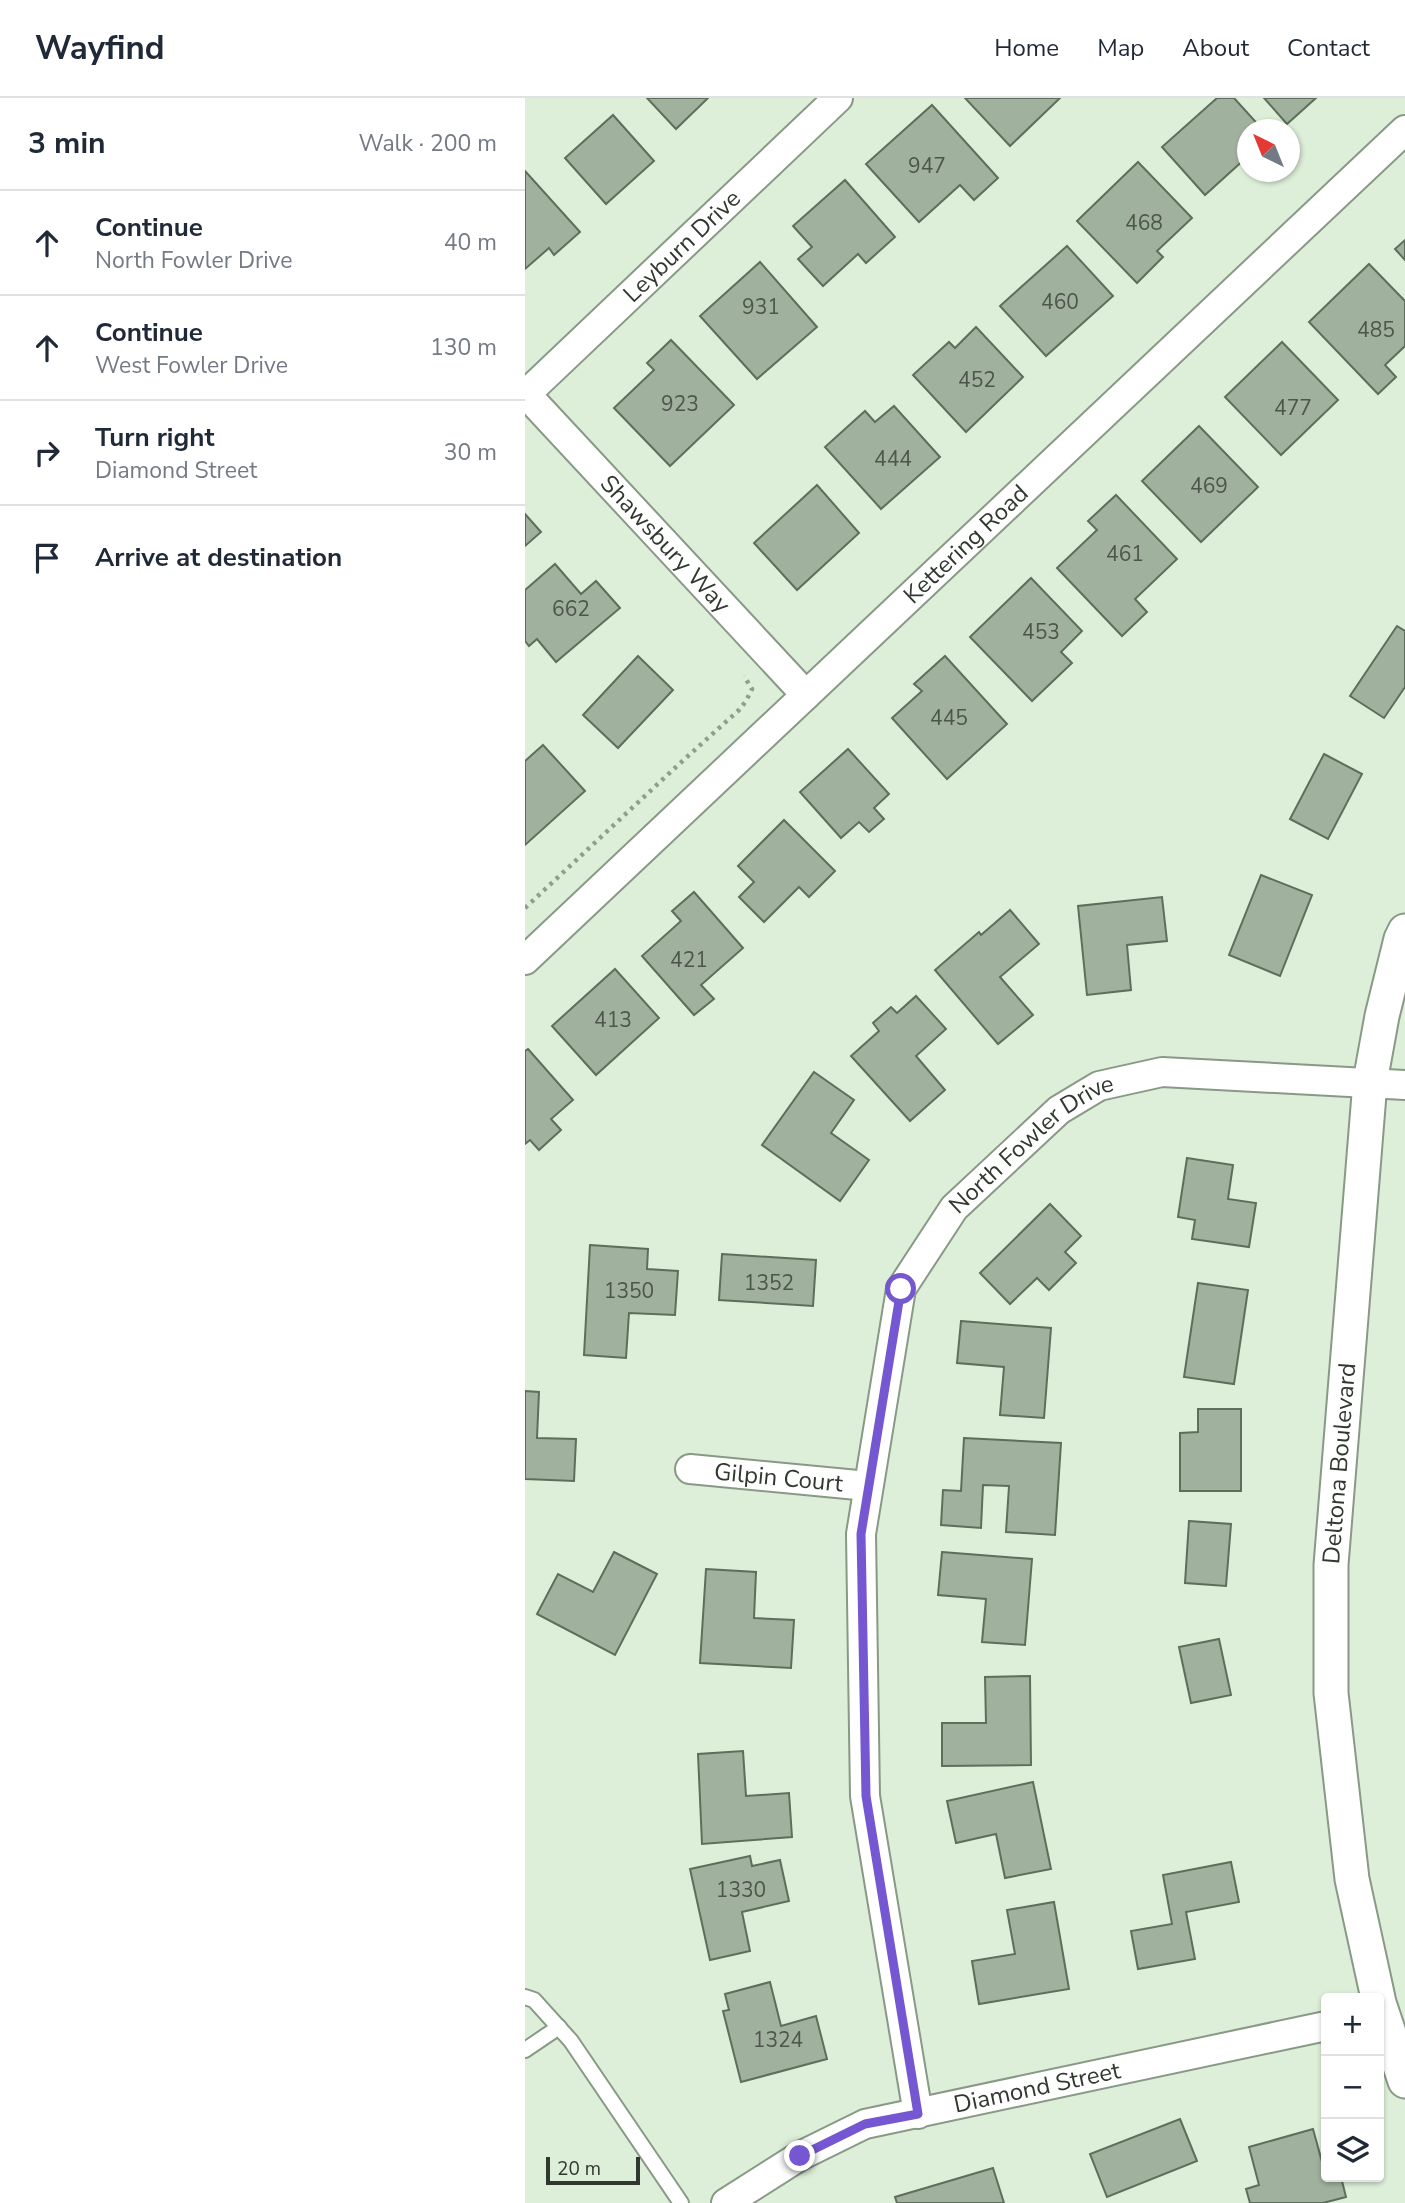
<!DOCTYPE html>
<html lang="en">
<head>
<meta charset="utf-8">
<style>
  body { margin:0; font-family:"Nunito Sans",sans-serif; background:#f2f2f3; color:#1f2937 }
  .controls { position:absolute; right:21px; bottom:21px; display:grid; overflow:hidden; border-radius:7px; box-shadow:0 2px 5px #0004 }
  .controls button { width:63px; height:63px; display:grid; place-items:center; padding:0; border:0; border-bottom:2px solid #e0e1e3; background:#fff; color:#1f2937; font:35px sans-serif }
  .compass { position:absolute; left:712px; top:21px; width:63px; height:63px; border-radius:50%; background:#fff; box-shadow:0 2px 5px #0004; rotate:317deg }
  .scale { position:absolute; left:21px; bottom:18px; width:94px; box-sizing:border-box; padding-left:7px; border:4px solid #313830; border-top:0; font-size:19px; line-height:24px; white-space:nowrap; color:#313830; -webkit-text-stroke:5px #ddefd9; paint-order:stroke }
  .stop { position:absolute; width:21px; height:21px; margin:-16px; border:5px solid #7457d1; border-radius:50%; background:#fff }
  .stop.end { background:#7457d1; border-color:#fff; box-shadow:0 2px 7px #0008 }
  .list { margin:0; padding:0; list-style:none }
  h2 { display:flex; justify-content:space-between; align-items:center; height:91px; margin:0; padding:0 28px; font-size:30px }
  h2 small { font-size:23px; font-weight:400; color:#747a83 }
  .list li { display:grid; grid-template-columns:46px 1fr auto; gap:21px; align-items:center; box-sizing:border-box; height:105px; padding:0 28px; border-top:2px solid #e0e1e3 }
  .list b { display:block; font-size:26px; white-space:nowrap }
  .list p { margin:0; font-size:23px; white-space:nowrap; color:#747a83 }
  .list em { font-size:23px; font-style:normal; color:#747a83 }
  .icon { flex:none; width:38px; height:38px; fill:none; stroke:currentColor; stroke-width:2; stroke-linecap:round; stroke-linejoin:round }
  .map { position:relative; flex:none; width:880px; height:2105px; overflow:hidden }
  header { display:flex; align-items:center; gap:42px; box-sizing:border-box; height:98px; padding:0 35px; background:#fff; border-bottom:2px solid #e0e1e3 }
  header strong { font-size:33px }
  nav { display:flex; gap:38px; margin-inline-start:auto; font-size:24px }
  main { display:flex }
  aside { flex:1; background:#fff }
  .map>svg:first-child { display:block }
</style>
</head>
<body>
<header>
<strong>Wayfind</strong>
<nav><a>Home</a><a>Map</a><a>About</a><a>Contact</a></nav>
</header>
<main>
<aside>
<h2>3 min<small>Walk · 200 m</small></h2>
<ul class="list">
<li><svg class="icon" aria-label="ahead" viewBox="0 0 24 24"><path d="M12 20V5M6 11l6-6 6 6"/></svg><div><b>Continue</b><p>North Fowler Drive</p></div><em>40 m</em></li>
<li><svg class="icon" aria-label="ahead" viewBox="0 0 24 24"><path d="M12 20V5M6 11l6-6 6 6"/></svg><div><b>Continue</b><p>West Fowler Drive</p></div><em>130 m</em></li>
<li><svg class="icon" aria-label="right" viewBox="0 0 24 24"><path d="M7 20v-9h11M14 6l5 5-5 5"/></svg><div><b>Turn right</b><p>Diamond Street</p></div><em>30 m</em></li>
<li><svg class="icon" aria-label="arrive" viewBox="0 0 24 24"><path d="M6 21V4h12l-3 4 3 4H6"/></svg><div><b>Arrive at destination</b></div></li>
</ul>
</aside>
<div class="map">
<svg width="880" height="2105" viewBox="0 0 880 2105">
  <rect width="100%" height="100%" fill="#ddefd9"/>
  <!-- building -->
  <g fill="#a0b19d" stroke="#5e6e5b" stroke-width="2">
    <path d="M122,0H183L151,31Z"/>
    <path d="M440,0H535L485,48Z"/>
    <path d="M692,0H709L738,32H722V59L680,97L637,49Z"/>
    <path d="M739,0H791L762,26Z"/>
    <path d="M407,7L473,80L449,102L435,87L394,124L341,66Z"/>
    <path d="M88,17L129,63L81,106L40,60Z"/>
    <path d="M613,64L667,120L632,153L638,159L612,185L552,123Z"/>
    <path d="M0,73L55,134L29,157L24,150L0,171Z"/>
    <path d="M320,82L370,139L341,165L333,156L298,188L273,161L287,149L268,128Z"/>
    <path d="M880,142V162L870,151Z"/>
    <path d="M542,148L588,198L521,258L475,208Z"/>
    <path d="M235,164L292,229L232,281L175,218Z"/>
    <path d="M844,166L880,203V248L860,267L871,279L853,296L784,224Z"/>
    <path d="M451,229L498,279L441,334L388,277L424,244L430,250Z"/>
    <path d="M146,242L209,307L145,368L89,310L129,272L122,265Z"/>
    <path d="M757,244L813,302L756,357L700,299Z"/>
    <path d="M369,308L415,359L356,411L300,349L340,313L350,324Z"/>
    <path d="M674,328L733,389L676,444L617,383Z"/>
    <path d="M292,387L334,435L272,492L229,445Z"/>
    <path d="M591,397L652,461L610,501L622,514L597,538L532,470L572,432L563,423Z"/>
    <path d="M0,416L16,434L0,448Z"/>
    <path d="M30,466L56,496L71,483L95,510L31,564L12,541L4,548L0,543V492Z"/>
    <path d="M506,480L557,533L536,554L547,565L507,603L445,539Z"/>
    <path d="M872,528L880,533V589L859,620L825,598Z"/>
    <path d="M113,558L148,592L93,650L58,617Z"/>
    <path d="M420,558L482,626L422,681L367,620L397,593L389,586Z"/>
    <path d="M18,647L60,693L0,747V663Z"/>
    <path d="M323,651L364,696L349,710L359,721L344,734L334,724L316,740L275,694Z"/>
    <path d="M799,656L837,676L803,741L765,721Z"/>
    <path d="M259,722L310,773L284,799L274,789L239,824L214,799L229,784L213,768Z"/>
    <path d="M736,777L787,797L755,878L704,857Z"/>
    <path d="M169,794L218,850L176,887L189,901L169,917L117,858L156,823L147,813Z"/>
    <path d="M637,799L642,843L602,847L606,892L562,897L553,808Z"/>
    <path d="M485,812L514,846L475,879L508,917L473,946L410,872L454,834L456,837Z"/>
    <path d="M90,871L134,920L71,977L27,928Z"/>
    <path d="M391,898L421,931L391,958L420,992L385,1023L326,958L354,933L348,925L366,909L372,915Z"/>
    <path d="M3,951L48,1002L26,1021L36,1032L14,1052L5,1042L0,1046V953Z"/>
    <path d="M289,974L329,1002L306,1035L344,1062L315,1103L237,1047Z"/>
    <path d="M662,1060L708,1067L703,1101L731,1105L724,1149L667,1141L670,1122L653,1119Z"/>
    <path d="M525,1106L556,1138L540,1154L551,1165L524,1192L512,1180L485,1206L455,1175Z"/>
    <path d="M65,1147L123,1151L122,1171L153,1173L150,1217L104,1215L101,1260L59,1257Z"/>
    <path d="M197,1156L291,1162L288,1208L194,1202Z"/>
    <path d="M673,1185L723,1192L709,1286L659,1279Z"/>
    <path d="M436,1223L526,1230L519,1320L475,1317L479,1269L432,1265Z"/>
    <path d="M0,1293L14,1294L12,1340L51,1341L49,1383L0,1381Z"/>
    <path d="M673,1311H716V1393H655V1335L673,1334Z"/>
    <path d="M439,1340L536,1345L530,1437L481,1434L484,1388L458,1387L456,1430L416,1427L418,1392L436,1393Z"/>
    <path d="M664,1423L706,1426L701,1488L660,1485Z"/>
    <path d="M89,1454L132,1476L90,1557L12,1516L33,1476L68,1494Z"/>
    <path d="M417,1454L507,1461L500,1547L457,1544L461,1501L413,1497Z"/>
    <path d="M181,1471L231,1474L229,1520L269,1522L266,1570L175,1565Z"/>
    <path d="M694,1541L706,1597L666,1605L654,1549Z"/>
    <path d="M505,1578L506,1667L417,1668V1625H461L460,1579Z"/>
    <path d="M218,1653L221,1698L264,1695L267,1739L177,1746L173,1656Z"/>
    <path d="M508,1684L526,1771L480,1780L471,1736L431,1745L422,1703Z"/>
    <path d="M225,1758L227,1768L255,1762L264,1803L217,1814L225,1853L185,1862L165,1771Z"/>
    <path d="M706,1764L714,1804L661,1814L670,1861L613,1871L606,1833L647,1826L638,1777Z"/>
    <path d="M529,1804L544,1891L454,1906L447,1863L490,1856L482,1812Z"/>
    <path d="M245,1884L256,1928L291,1918L302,1961L216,1984L198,1913L204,1912L200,1896Z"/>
    <path d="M655,2021L672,2063L582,2099L565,2056Z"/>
    <path d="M788,2031L799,2071L801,2070V2079H816L821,2099L798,2105H725L721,2091L734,2087L724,2049Z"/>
    <path d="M468,2070L479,2105H372L370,2099Z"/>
  </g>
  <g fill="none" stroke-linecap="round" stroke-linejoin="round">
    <!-- service casing -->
    <g stroke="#889985" stroke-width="18">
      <g id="service">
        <path d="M0,1899L9,1902L46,1943L156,2105"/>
        <path d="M0,1952L34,1929"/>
      </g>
    </g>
    <!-- minor casing -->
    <g stroke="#889985" stroke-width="32">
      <g id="minor">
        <path id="s1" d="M0,295L281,597"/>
        <path id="s2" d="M1,296L313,0"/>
        <path id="s3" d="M0,862L880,32"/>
        <path id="s4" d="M165,1371L343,1388"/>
        <path id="s5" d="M393,2016L340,1698L336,1436L376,1191L429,1110L534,1012L574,988L637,974L880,987"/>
        <path id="s6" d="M201,2105L275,2058L340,2026L801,1928"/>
      </g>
    </g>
    <!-- tertiary casing -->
    <g stroke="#889985" stroke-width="37">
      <g id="tertiary">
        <path id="s7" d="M853,1900L827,1781L806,1595V1467L845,984L857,918L876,841L880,833"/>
        <path d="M854,1905L880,1983"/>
      </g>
    </g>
    <!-- path -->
    <path stroke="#919e8e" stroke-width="4.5" stroke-dasharray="3.5 5" stroke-linecap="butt" d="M0,810L152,668L214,612L221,603L227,591L219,578"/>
    <!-- service -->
    <use href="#service" stroke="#fff" stroke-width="14"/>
    <!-- minor -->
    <use href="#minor" stroke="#fff" stroke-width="28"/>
    <!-- tertiary -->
    <use href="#tertiary" stroke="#fff" stroke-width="33"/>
  </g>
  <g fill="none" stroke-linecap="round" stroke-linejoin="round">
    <!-- route -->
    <path stroke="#7457d1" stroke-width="9" d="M275,2058L340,2026L393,2016L341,1698L336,1436L376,1191"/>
  </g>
  <g text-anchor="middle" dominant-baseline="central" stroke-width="5" stroke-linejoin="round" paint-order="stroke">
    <!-- number labels -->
    <g font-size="21" fill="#4d564b">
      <text x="402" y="68">947</text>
      <text x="619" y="125">468</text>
      <text x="535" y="204">460</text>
      <text x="236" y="209">931</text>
      <text x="851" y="232">485</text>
      <text x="452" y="282">452</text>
      <text x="155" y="306">923</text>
      <text x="768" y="310">477</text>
      <text x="368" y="361">444</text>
      <text x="684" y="388">469</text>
      <text x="600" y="456">461</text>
      <text x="46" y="511">662</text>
      <text x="516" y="534">453</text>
      <text x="424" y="620">445</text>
      <text x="164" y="862">421</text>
      <text x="88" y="922">413</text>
      <text x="244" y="1185">1352</text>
      <text x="104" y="1193">1350</text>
      <text x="216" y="1792">1330</text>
      <text x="253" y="1942">1324</text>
    </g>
    <!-- street labels -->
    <g font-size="24" fill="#313830" stroke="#ddefd9">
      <text stroke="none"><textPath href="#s2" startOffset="215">Leyburn Drive</textPath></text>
      <text stroke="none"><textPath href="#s1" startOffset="206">Shawsbury Way</textPath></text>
      <text stroke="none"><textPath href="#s3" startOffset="606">Kettering Road</textPath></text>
      <text stroke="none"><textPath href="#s5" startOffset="1031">North Fowler Drive</textPath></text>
      <text stroke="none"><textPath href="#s7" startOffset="539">Deltona Boulevard</textPath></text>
      <text stroke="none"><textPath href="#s4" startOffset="89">Gilpin Court</textPath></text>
      <text stroke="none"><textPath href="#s6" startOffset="336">Diamond Street</textPath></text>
    </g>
  </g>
</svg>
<div class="controls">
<button>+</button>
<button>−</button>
<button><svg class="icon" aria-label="layers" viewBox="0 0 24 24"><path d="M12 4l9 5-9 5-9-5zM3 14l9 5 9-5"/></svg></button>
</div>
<svg class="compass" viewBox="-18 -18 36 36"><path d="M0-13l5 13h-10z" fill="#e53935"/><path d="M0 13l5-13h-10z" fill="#747a83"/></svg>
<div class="scale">20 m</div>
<div class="stop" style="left:376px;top:1191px"></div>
<div class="stop end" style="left:275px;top:2058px"></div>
</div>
</main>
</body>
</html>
